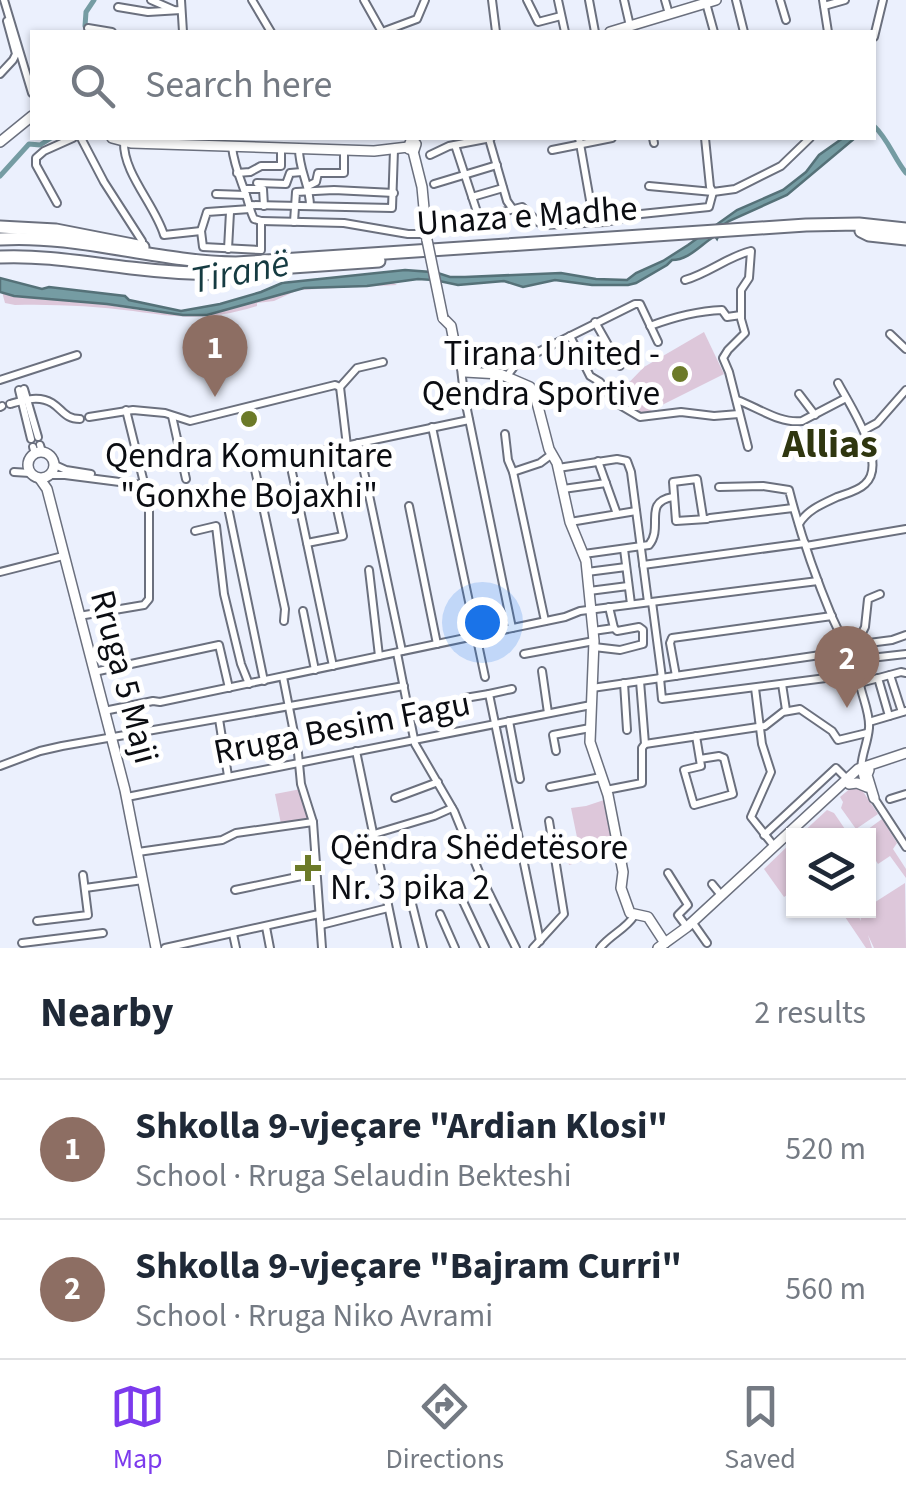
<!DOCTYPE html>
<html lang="en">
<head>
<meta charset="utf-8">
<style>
  body { margin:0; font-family:"Source Sans 3",sans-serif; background:#f2f2f3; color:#1f2937 }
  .controls { position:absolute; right:30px; bottom:30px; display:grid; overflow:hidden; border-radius:0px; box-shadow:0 2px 8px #0004 }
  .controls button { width:90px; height:90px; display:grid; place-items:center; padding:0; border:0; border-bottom:2px solid #e0e1e3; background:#fff; color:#1f2937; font:50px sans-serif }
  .you { position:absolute; left:482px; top:622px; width:35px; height:35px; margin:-25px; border:8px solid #fff; border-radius:50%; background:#1a73e8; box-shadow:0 0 0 15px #1a73e833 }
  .badge { display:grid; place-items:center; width:65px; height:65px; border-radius:50%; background:#7c3aed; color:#fff; font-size:32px; font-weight:700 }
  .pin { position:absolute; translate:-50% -82px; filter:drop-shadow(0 2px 5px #0008) }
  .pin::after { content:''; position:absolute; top:52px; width:35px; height:30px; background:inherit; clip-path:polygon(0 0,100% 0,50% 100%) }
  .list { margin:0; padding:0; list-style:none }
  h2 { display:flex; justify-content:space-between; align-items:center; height:130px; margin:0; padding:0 40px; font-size:42px }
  h2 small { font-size:32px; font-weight:400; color:#747a83 }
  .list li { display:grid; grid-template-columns:65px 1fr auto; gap:30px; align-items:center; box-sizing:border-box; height:140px; padding:0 40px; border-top:2px solid #e0e1e3 }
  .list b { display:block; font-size:38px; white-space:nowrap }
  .list p { margin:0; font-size:32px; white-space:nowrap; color:#747a83 }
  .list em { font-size:32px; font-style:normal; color:#747a83 }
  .icon { flex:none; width:55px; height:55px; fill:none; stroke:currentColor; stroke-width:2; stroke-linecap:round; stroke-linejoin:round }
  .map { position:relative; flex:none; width:906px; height:948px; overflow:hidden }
  .search { position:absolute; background:#fff; box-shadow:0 2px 8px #0004; left:30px; right:30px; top:30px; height:110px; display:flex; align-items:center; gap:25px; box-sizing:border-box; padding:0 35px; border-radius:0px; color:#747a83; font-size:38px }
  .sheet { height:410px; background:#fff }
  nav { display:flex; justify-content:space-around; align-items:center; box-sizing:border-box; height:140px; border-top:2px solid #e0e1e3; background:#fff; font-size:28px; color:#747a83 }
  nav a { display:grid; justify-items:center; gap:5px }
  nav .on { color:#7c3aed }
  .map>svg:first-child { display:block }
</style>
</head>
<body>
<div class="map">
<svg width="906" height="948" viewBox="0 0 906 948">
  <rect width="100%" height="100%" fill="#ebf0fd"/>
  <!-- green -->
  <g fill="#ddc7da">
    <path d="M392,282L397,285L298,290L274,301L257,303V306C209,321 182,318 133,311C94,306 54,304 15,305L5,303L2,292L37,299L83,301L152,312L195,315L212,314L304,288L359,287Z"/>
    <path d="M704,332L724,374L640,416L613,399L644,367Z"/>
    <path d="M852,787H860L878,814L856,829L841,808L843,802L840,797Z"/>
    <path d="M301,789L308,820L281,824L275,794Z"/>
    <path d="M604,800L612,844L593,851L595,857L569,865L567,856L580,852L571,808L586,806Z"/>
    <path d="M827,810L834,813L847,832L846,835H800Z"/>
    <path d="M882,819L897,843L893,849L906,869V878L890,856L878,864L869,850L868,836L860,835Z"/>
    <path d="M793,841V891L784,897L764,869Z"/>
    <path d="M905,883L906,948H874L868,935L872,948H866L841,911H856L861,921L860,912L868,911L869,906Z"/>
  </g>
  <!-- water -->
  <g fill="#759ca3" stroke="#557178" stroke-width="2.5">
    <path d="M843,138H855L787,195L729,221L723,225L717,239L715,236C700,245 689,260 672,260L667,265L636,283L628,285H592L555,280L523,287L504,281L458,285L439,281L438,273L450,277H465L561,273L596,279L627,280L636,273L663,261L688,245L737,210L783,190L806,172L819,155Z"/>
    <path d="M405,270L431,272L432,280L418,279L367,286L304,288L207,315H183L107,304L14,296L0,292V278L42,289L49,287L125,296L129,300L181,311L220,304L261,292L282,283Z"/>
  </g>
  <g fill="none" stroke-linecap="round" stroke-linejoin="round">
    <!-- canal -->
    <g stroke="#759ca3" stroke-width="5">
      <path d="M85,26L86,12L94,0"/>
      <path d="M874,126C888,139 894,158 906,173"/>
      <path d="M0,176L29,144L40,145L51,138"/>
    </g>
    <!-- minor casing -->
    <g stroke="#6b707e" stroke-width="10">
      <g id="minor">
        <path d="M4,0L32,93"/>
        <path d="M151,0L174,10"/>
        <path d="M181,0L183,32"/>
        <path d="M252,0L271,32"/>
        <path d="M364,0L382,32"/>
        <path d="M492,0L496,32"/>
        <path d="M527,0L538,22L561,16"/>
        <path d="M558,0L565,32"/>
        <path d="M589,0L595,32"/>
        <path d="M624,0L630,26"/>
        <path d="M665,0L669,14"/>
        <path d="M736,0L744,32"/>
        <path d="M780,0L786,20"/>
        <path d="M823,0L828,32"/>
        <path d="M706,3L714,32"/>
        <path d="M824,6L845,0"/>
        <path d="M118,7L148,12L181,10"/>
        <path d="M88,28L112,32"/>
        <path d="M382,32L417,19L425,0"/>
        <path d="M874,37L883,0"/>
        <path d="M0,74L13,60L16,54L7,21"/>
        <path d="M81,138L104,182L142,241"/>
        <path d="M579,138L591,206V223"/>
        <path d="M653,138L654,143"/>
        <path d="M489,139L507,201L512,208"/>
        <path d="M124,142C123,173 155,205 164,235L201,231"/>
        <path d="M455,145L479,218L522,207L538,222L544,225L605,222L641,214L709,207L713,192L710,187L705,138"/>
        <path d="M232,147C234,165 240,178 246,195C249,204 250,211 254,219L261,221"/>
        <path d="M299,149C299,171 310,185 310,206"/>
        <path d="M552,150L612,138"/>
        <path d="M430,155L449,146L491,138"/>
        <path d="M237,173L250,172L261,166H281V148"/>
        <path d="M257,183L286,184L290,173L302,172"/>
        <path d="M434,184L497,165"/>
        <path d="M308,186L316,182L318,173H344V150"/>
        <path d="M649,186L713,192L735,189L781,166L810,138"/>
        <path d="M244,189H263L264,206"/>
        <path d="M216,194L246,195"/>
        <path d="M472,197L503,188"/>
        <path d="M57,203L36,165V158L44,151L73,138"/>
        <path d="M249,205L392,208L394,150"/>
        <path d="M250,209L207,212L201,231L203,247L261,250V221"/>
        <path d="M261,221L344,223L408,234H426"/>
        <path d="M294,222L296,192L334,190L394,193"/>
        <path d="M228,249L230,212"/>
        <path d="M685,280C709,273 727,257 751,251L749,278L741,290V319L745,333L728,350L723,358L729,372L748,447"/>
        <path d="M595,322L620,366"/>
        <path d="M650,326C674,317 697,311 722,310L727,317L741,315"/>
        <path d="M890,334L906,349"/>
        <path d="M570,336L590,376L600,382L613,401L640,417L681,412L714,416L739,414"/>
        <path d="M461,368L464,395L512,628"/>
        <path d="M507,376L516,364L528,357L635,304H640L658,342"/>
        <path d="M0,380L77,355"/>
        <path d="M340,387L347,446"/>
        <path d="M24,389L38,437"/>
        <path d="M19,390L31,439"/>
        <path d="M799,394L815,415"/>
        <path d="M737,400C757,407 780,424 802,421L846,398"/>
        <path d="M10,404C24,400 39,395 52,403C63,410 65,419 80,419"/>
        <path d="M0,407L2,406"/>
        <path d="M172,416L186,479"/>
        <path d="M89,417L133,410L165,413L190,421L335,385L340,387L357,368L383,362"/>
        <path d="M432,427L485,677"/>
        <path d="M864,430L877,423L906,390"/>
        <path d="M505,434L508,460L513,472L545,621"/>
        <path d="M358,443L402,651"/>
        <path d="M40,445L42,452"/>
        <path d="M33,447L35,454"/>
        <path d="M289,458L333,666"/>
        <path d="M598,461L617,514"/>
        <path d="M55,465L66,470L91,474"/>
        <path d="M558,468L617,459L627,461L631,472L648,602"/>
        <path d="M14,472L30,473"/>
        <path d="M513,472L540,463L552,454"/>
        <path d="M50,475H65L143,485"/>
        <path d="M719,487L763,486L789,490C800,533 815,576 832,617C843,641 855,663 861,689C864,701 870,715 869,728C867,751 854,765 867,788"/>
        <path d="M563,489L606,483"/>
        <path d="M225,493L264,681"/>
        <path d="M409,506L437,644"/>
        <path d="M703,517L697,479L673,482L676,521L707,519"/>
        <path d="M710,518L793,508"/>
        <path d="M570,522L636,511"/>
        <path d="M799,524C807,510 822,504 837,497C845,494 858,491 865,484C889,463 849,404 838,383"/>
        <path d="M195,531L216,526L224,594L241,664L249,684"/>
        <path d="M307,543L343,536L324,450"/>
        <path d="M806,546L906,529"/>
        <path d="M624,549L631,604"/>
        <path d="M584,554L649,545C664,527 642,502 673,497"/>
        <path d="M643,565L805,543"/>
        <path d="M369,570L379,656"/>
        <path d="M0,572L63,556"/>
        <path d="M587,572L626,567"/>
        <path d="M589,591L628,586"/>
        <path d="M652,602L662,678"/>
        <path d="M609,607L614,628"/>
        <path d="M303,611L315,670"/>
        <path d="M79,616L144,605L149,599V503L126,410"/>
        <path d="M284,621L285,609L254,465L469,420"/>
        <path d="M593,631L614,628L617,631L639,627L643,630V644L620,650L594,647"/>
        <path d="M857,643L865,627L868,599L880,594"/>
        <path d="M846,646L892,640L906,635"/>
        <path d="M397,653L415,744L454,811L481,877L516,948"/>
        <path d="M524,654L594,641"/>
        <path d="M853,660L906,654"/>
        <path d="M542,671L548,713"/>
        <path d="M94,672L219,645L229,688"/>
        <path d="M890,675L902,712"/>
        <path d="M676,676L670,643L672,638L832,616"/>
        <path d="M283,677L298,753L301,784L313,822L322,948"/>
        <path d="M660,678L662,699L857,674"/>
        <path d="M878,678L889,716"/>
        <path d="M624,683L627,730"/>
        <path d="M860,683L901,672L906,673"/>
        <path d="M782,684L786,710"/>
        <path d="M592,688L848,651"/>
        <path d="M755,688L762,744L771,772L751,817L774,846"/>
        <path d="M512,689L489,694L540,941"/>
        <path d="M465,698L489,694"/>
        <path d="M104,711L153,701L160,702L565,617L580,611L818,581"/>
        <path d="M219,719L228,776"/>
        <path d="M509,721L520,779"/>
        <path d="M869,722L906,711"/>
        <path d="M696,736L701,766L684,770L694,805L733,794L724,758L719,756L700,759"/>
        <path d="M645,744L765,726L783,712L800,709L832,731L838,740L867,733"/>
        <path d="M356,751L397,948"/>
        <path d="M556,751L553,735L590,728"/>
        <path d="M0,766L40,751L62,746L404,686"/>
        <path d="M550,787L601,777"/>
        <path d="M606,790L642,783V748L645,744L640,681"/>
        <path d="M127,797L591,705"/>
        <path d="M395,798L438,782"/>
        <path d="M874,798L906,847"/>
        <path d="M890,799L906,794"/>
        <path d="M374,834L434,816L452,808"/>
        <path d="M764,835L836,768L847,779"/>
        <path d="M138,852L222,840L236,833L313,822"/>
        <path d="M668,873L688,905L678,915L687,927"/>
        <path d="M712,884L721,895"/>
        <path d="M85,888L143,880"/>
        <path d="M235,890L316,873"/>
        <path d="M459,893L485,948"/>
        <path d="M412,904L423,948"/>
        <path d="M440,914L455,948"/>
        <path d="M37,921L88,915L83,875"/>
        <path d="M321,925L388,908"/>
        <path d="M695,926L707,943"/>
        <path d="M266,927L270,948"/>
        <path d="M233,934L236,948"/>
        <path d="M22,943L103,933"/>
        <path d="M165,948L319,914"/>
        <path d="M533,948L564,914L549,821"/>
        <path d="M600,948C610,935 626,929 634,916"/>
      </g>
    </g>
    <!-- major casing -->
    <g stroke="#6b707e" stroke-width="12">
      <g id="major">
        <path d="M610,32L716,0"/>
        <path d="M112,138L131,143L374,151L408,147"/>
        <path d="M0,142L32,116"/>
        <path d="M410,143L416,144L414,150L409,149Z"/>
        <path d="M413,151L422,187L427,240"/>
        <path d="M443,318L451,326L458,362L465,372L500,374L530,387L535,395L549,449L557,463L570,522L586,561L594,641L590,742L608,795L623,872L621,888L630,913L648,917L665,943"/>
        <circle cx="41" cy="465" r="13"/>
        <path d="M40,479L47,489L125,790L156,948"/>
        <path d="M869,770L867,775L874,798"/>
        <path d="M849,784L857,783L867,787"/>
        <path d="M658,948L687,927L858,769L906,753"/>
      </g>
    </g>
    <!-- highway casing -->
    <g stroke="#6b707e" stroke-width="15">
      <g id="highway">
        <path d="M0,227L56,230L143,247"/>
        <path d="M861,231L869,235L906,239"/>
        <path d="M0,239C77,234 157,262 236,263L806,225L859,224L906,229"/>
        <path d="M0,257C44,255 87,263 131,268C181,274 234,276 285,271"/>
        <path d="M278,268L379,261"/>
      </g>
    </g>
    <!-- minor -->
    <use href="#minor" stroke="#fff" stroke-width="6"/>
    <!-- major -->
    <use href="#major" stroke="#fff" stroke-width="9"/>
    <!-- highway -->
    <use href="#highway" stroke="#fff" stroke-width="11"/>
    <!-- major-bridge casing -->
    <g stroke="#6b707e" stroke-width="12" stroke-linecap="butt">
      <path id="major-bridge" d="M427,240L443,318"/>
    </g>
    <!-- major-bridge -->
    <use href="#major-bridge" stroke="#fff" stroke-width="9"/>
  </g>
  <!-- markers -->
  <g fill="#6c7a28" stroke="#fff" stroke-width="4">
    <circle cx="680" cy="374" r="10"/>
    <circle cx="249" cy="419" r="10"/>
    <path d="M303 853h10v10h10v10h-10v10h-10v-10h-10v-10h10z"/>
  </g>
  <g text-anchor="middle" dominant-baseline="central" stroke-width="10" stroke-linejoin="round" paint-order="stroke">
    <!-- street labels -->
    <g font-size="35" fill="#0b0d12" stroke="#fff">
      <text transform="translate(527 216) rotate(-4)">Unaza e Madhe</text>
      <text transform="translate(124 677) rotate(75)">Rruga 5 Maji</text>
      <text transform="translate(342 728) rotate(-11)">Rruga Besim Fagu</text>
    </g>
    <!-- poi labels -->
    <g font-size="35" fill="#0b0d12" stroke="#fff" text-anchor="end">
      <text x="660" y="354">Tirana United -<tspan x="660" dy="40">Qendra Sportive</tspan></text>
      <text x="249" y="456" text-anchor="middle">Qendra Komunitare<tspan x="249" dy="40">"Gonxhe Bojaxhi"</tspan></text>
      <text x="330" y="848" text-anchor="start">Qëndra Shëdetësore<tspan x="330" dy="40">Nr. 3 pika 2</tspan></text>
    </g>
    <!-- water labels -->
    <g font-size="38" font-style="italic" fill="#153b41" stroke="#fff">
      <text transform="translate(240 272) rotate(-11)">Tiranë</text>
    </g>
    <!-- quarter labels -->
    <g font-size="40" font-weight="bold" fill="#2f360f" stroke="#fff">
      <text x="830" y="444">Allias</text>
    </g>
  </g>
</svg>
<div class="controls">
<button><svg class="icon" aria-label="layers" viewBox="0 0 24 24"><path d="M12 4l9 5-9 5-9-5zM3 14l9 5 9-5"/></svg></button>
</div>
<div class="you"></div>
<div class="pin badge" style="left:215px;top:397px;background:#8d6e63">1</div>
<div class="pin badge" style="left:847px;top:708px;background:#8d6e63">2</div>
<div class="search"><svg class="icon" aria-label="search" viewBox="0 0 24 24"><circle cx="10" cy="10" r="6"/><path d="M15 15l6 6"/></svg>Search here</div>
</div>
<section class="sheet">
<h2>Nearby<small>2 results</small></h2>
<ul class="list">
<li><span class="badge" style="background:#8d6e63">1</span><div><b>Shkolla 9-vjeçare &quot;Ardian Klosi&quot;</b><p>School · Rruga Selaudin Bekteshi</p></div><em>520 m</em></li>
<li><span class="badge" style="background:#8d6e63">2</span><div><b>Shkolla 9-vjeçare &quot;Bajram Curri&quot;</b><p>School · Rruga Niko Avrami</p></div><em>560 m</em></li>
</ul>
</section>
<nav>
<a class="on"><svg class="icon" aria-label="map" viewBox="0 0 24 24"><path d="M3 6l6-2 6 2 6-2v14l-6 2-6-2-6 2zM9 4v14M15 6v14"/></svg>Map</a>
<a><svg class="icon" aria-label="directions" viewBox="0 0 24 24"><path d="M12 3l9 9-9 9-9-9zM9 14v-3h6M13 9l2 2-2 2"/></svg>Directions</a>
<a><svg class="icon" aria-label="saved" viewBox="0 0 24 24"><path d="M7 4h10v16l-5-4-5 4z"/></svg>Saved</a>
</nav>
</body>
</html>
